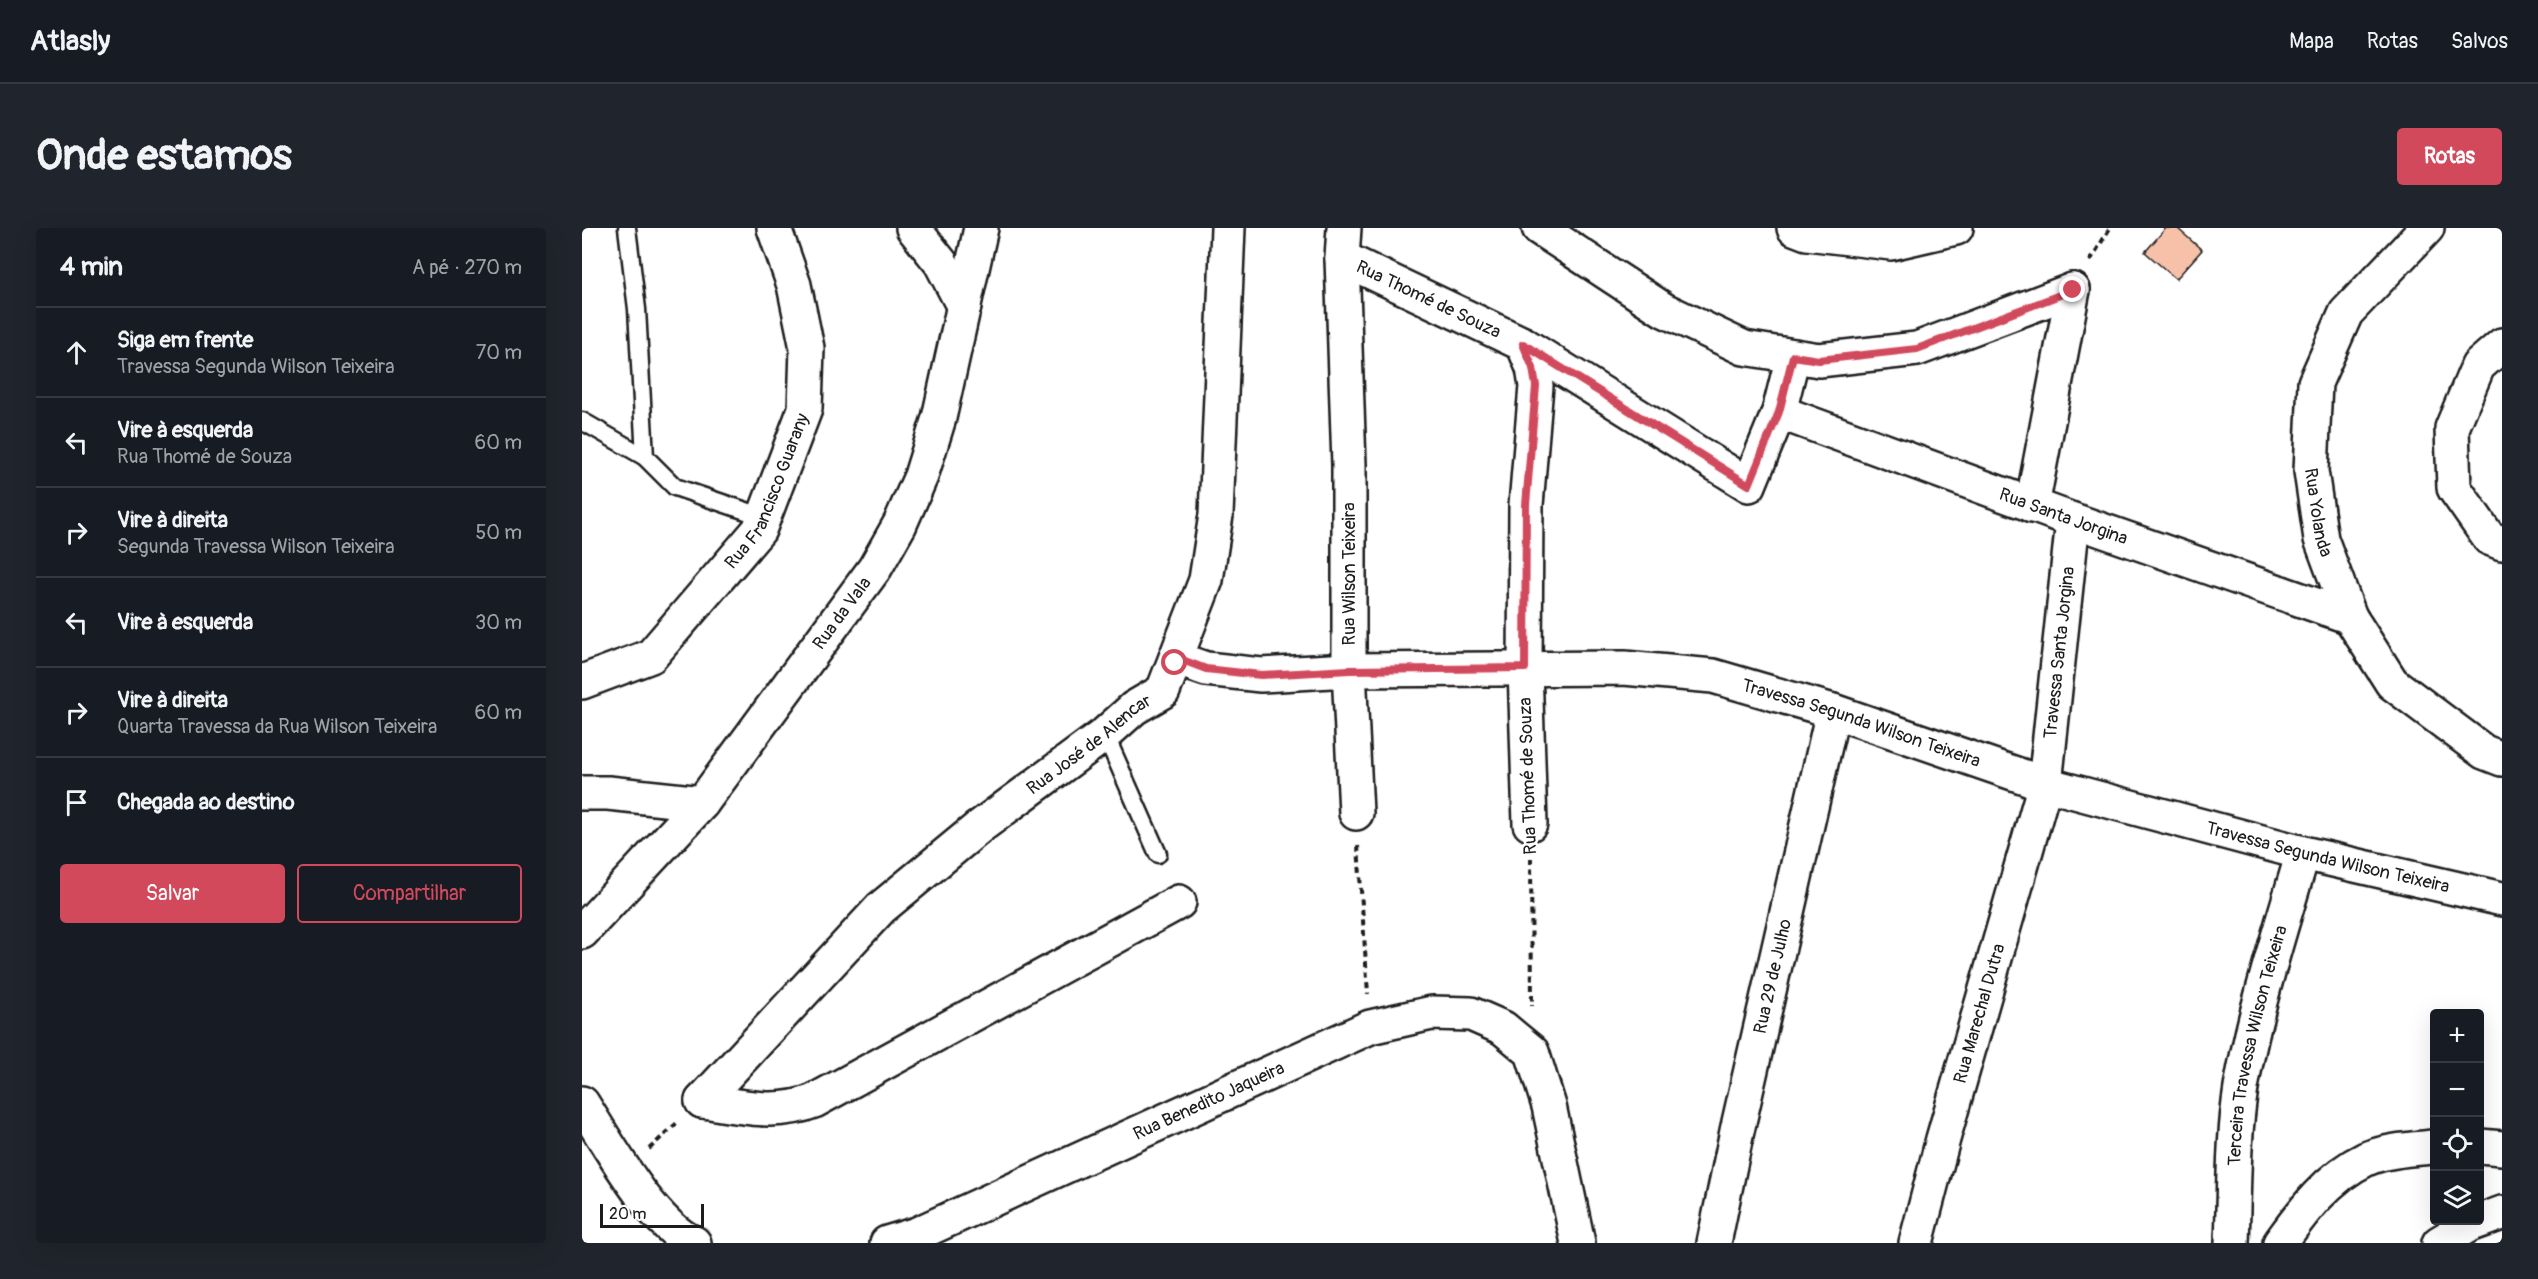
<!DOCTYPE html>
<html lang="pt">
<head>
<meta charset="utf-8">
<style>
  body { margin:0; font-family:Pangolin,sans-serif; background:#20242c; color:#f1f3f6 }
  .controls { position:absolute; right:18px; bottom:18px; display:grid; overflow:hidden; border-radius:6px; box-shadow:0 6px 24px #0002 }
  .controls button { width:54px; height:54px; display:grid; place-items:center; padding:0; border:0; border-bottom:2px solid #363941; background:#171b24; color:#f1f3f6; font:30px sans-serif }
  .scale { position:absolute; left:18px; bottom:15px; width:104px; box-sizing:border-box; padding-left:6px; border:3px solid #1c1c1c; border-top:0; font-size:16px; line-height:21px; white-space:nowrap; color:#1c1c1c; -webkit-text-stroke:4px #fff; paint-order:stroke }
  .stop { position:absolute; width:18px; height:18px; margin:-14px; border:4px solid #d1495b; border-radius:50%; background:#fff }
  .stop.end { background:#d1495b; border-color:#fff; box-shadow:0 2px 6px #0008 }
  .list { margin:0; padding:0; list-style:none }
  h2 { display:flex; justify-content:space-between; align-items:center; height:78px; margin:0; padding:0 24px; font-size:26px }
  h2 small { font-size:20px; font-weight:400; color:#9ea1a6 }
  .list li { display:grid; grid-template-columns:39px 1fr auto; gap:18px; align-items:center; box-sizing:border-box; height:90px; padding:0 24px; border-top:2px solid #363941 }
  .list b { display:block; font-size:22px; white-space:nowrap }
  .list p { margin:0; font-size:20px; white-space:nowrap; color:#9ea1a6 }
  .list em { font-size:20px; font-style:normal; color:#9ea1a6 }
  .actions { display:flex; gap:12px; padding:18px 24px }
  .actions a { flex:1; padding:14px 0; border:2px solid #d1495b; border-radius:6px; text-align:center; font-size:21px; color:#d1495b }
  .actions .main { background:#d1495b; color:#fff }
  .icon { flex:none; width:33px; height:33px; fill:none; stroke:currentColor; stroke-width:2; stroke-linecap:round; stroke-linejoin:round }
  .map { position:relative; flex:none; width:1920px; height:1015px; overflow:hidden; border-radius:6px }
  header { display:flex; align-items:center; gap:36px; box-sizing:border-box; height:84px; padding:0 30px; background:#171b24; border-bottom:2px solid #363941 }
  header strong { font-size:28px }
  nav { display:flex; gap:33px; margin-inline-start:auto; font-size:21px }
  .intro { display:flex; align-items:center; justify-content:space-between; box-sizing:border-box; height:144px; padding:0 36px }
  h1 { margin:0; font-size:42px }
  .button { padding:15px 27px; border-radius:6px; background:#d1495b; color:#fff; font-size:21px; font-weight:700 }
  main { display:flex; gap:36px; padding:0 36px }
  aside { flex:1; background:#171b24; border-radius:6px; box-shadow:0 6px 24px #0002 }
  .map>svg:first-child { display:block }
</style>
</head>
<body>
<header>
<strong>Atlasly</strong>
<nav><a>Mapa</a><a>Rotas</a><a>Salvos</a></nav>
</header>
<div class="intro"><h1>Onde estamos</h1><a class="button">Rotas</a></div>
<main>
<aside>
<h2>4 min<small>A pé · 270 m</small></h2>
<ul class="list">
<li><svg class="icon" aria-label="ahead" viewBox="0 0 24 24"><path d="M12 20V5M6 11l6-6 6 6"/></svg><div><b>Siga em frente</b><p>Travessa Segunda Wilson Teixeira</p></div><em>70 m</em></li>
<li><svg class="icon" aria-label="left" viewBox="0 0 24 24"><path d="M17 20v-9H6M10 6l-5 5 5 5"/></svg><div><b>Vire à esquerda</b><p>Rua Thomé de Souza</p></div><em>60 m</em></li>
<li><svg class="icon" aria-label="right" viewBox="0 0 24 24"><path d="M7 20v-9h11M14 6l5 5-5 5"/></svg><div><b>Vire à direita</b><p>Segunda Travessa Wilson Teixeira</p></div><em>50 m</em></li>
<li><svg class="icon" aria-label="left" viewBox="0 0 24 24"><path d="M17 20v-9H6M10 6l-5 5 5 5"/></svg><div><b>Vire à esquerda</b></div><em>30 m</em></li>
<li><svg class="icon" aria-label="right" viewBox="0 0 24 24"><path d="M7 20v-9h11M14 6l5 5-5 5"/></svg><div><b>Vire à direita</b><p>Quarta Travessa da Rua Wilson Teixeira</p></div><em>60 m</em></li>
<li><svg class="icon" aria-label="arrive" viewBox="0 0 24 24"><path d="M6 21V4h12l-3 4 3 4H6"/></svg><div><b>Chegada ao destino</b></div></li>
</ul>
<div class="actions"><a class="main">Salvar</a><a>Compartilhar</a></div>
</aside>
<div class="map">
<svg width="1920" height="1015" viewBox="0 0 1920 1015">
  <rect width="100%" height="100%" fill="#fff"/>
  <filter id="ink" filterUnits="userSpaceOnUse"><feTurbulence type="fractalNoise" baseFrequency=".0167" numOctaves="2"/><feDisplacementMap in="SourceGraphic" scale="12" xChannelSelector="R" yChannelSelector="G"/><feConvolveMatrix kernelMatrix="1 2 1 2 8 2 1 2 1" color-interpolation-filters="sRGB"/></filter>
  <g filter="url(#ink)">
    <!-- building -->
    <path fill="#f7c1a9" stroke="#1c1c1c" stroke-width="1.5" d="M1584,0H1595L1620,22L1594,51L1563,24Z"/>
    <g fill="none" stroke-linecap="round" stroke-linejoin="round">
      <!-- lane casing -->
      <g stroke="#1c1c1c" stroke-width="21">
        <g id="lane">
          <path d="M0,193L63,229L55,81L45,0"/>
          <path d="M63,229L93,259L182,289"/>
          <path d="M523,506L576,626"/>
        </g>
      </g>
      <!-- street casing -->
      <g stroke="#1c1c1c" stroke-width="38">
        <g id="street">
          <path d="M762,0L760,30L767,237V442L774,585"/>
          <path d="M957,0L1082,82L1162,120L1237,132L1335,121L1491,62"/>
          <path d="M1212,0L1225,5L1309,15L1374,0"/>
          <path id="s1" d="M1845,0L1764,85L1733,155L1729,243L1739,311L1768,389L1810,455L1902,524L1920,531"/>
          <path id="s2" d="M760,30L941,116L951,140L954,158L944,277L943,440L948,596"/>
          <path d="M941,116L1167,257L1197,184L1211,128"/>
          <path d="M1920,117L1896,138L1870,200L1872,260L1907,310L1920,315"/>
          <path id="s3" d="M1197,184L1491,292L1768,389"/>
          <path d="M1450,278L1491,62"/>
          <path id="s4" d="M595,431L624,441L679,447L767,442L1042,440L1131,448L1251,483L1463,556L1721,625L1920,671"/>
          <path id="s5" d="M0,454L69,428L177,302L223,181L225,120L212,57L192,0"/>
          <path d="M0,565H26L120,575"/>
          <path id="s6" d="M120,873L299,680L396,600L523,506L552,480L581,463L624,352L634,287L646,0"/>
          <path d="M120,873C158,878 195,888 232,873L597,674"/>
          <path id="s7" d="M1132,1015L1155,903L1251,483"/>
          <path id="s8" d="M1334,1015L1361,911L1463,556L1491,292"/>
          <path id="s9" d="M1650,1015C1652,964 1651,910 1659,860C1673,780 1698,703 1721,625"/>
          <path d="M1857,1015L1887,997L1920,985"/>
        </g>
      </g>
      <!-- secondary casing -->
      <g stroke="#1c1c1c" stroke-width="38">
        <g id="secondary">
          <path d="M331,0L359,35L382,79"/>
          <path id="s10" d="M0,704L120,575L293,340L318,296L339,248L357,190L399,0"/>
          <path d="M0,875C25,914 70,997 112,1015"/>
          <path d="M1898,918L1920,920"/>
          <path id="s11" d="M305,1015L335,1006L788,799L850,785L889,786L921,800L950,824L967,878L996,1015"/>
          <path d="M1698,1015C1721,983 1746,949 1784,931C1804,922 1831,921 1852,919"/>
        </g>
      </g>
      <!-- path -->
      <g stroke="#1c1c1c" stroke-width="4" stroke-dasharray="6 4.5" stroke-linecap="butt">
        <path d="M1508,33L1528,0"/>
        <path d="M776,618L786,766"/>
        <path d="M949,630L950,778"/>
        <path d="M67,921L95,895"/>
      </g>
      <!-- lane -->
      <use href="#lane" stroke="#fff" stroke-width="16"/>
      <!-- street -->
      <use href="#street" stroke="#fff" stroke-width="33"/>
      <!-- secondary -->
      <use href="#secondary" stroke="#fff" stroke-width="33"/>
    </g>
  </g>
  <g fill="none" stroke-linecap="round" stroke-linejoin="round" filter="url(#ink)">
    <!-- route -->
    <path stroke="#d1495b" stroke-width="8" d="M593,435L595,430L624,441L679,447L767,442L943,440L944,277L954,158L951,140L941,116L1167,257L1197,184L1211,128L1237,132L1335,121L1491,62"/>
  </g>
  <g text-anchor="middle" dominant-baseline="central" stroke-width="5" stroke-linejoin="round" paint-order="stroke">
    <!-- street labels -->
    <g font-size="18" fill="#1c1c1c" stroke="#fff">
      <text stroke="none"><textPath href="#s2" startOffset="96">Rua Thomé de Souza</textPath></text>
      <text stroke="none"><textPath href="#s5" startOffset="278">Rua Francisco Guarany</textPath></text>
      <text stroke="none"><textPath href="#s1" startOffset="324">Rua Yolanda</textPath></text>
      <text stroke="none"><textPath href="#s3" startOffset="303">Rua Santa Jorgina</textPath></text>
      <text transform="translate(767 346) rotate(-90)">Rua Wilson Teixeira</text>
      <text stroke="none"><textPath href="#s10" startOffset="412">Rua da Vala</textPath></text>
      <text stroke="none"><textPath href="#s8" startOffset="609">Travessa Santa Jorgina</textPath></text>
      <text stroke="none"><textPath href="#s4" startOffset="694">Travessa Segunda Wilson Teixeira</textPath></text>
      <text stroke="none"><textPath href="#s6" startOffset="528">Rua José de Alencar</textPath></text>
      <text transform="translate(946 548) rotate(-92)">Rua Thomé de Souza</text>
      <text stroke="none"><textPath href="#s4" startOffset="1180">Travessa Segunda Wilson Teixeira</textPath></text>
      <text stroke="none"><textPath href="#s7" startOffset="273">Rua 29 de Julho</textPath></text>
      <text stroke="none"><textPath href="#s8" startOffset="238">Rua Marechal Dutra</textPath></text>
      <text stroke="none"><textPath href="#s9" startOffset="200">Terceira Travessa Wilson Teixeira</textPath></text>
      <text stroke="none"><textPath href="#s11" startOffset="352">Rua Benedito Jaqueira</textPath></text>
    </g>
  </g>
</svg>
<div class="controls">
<button>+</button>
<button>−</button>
<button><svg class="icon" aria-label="locate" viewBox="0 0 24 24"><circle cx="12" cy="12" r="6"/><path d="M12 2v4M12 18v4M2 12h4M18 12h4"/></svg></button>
<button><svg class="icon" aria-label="layers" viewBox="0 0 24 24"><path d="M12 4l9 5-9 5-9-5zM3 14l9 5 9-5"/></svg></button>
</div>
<div class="scale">20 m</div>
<div class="stop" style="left:593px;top:435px"></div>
<div class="stop end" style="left:1491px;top:62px"></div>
</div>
</main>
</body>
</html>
